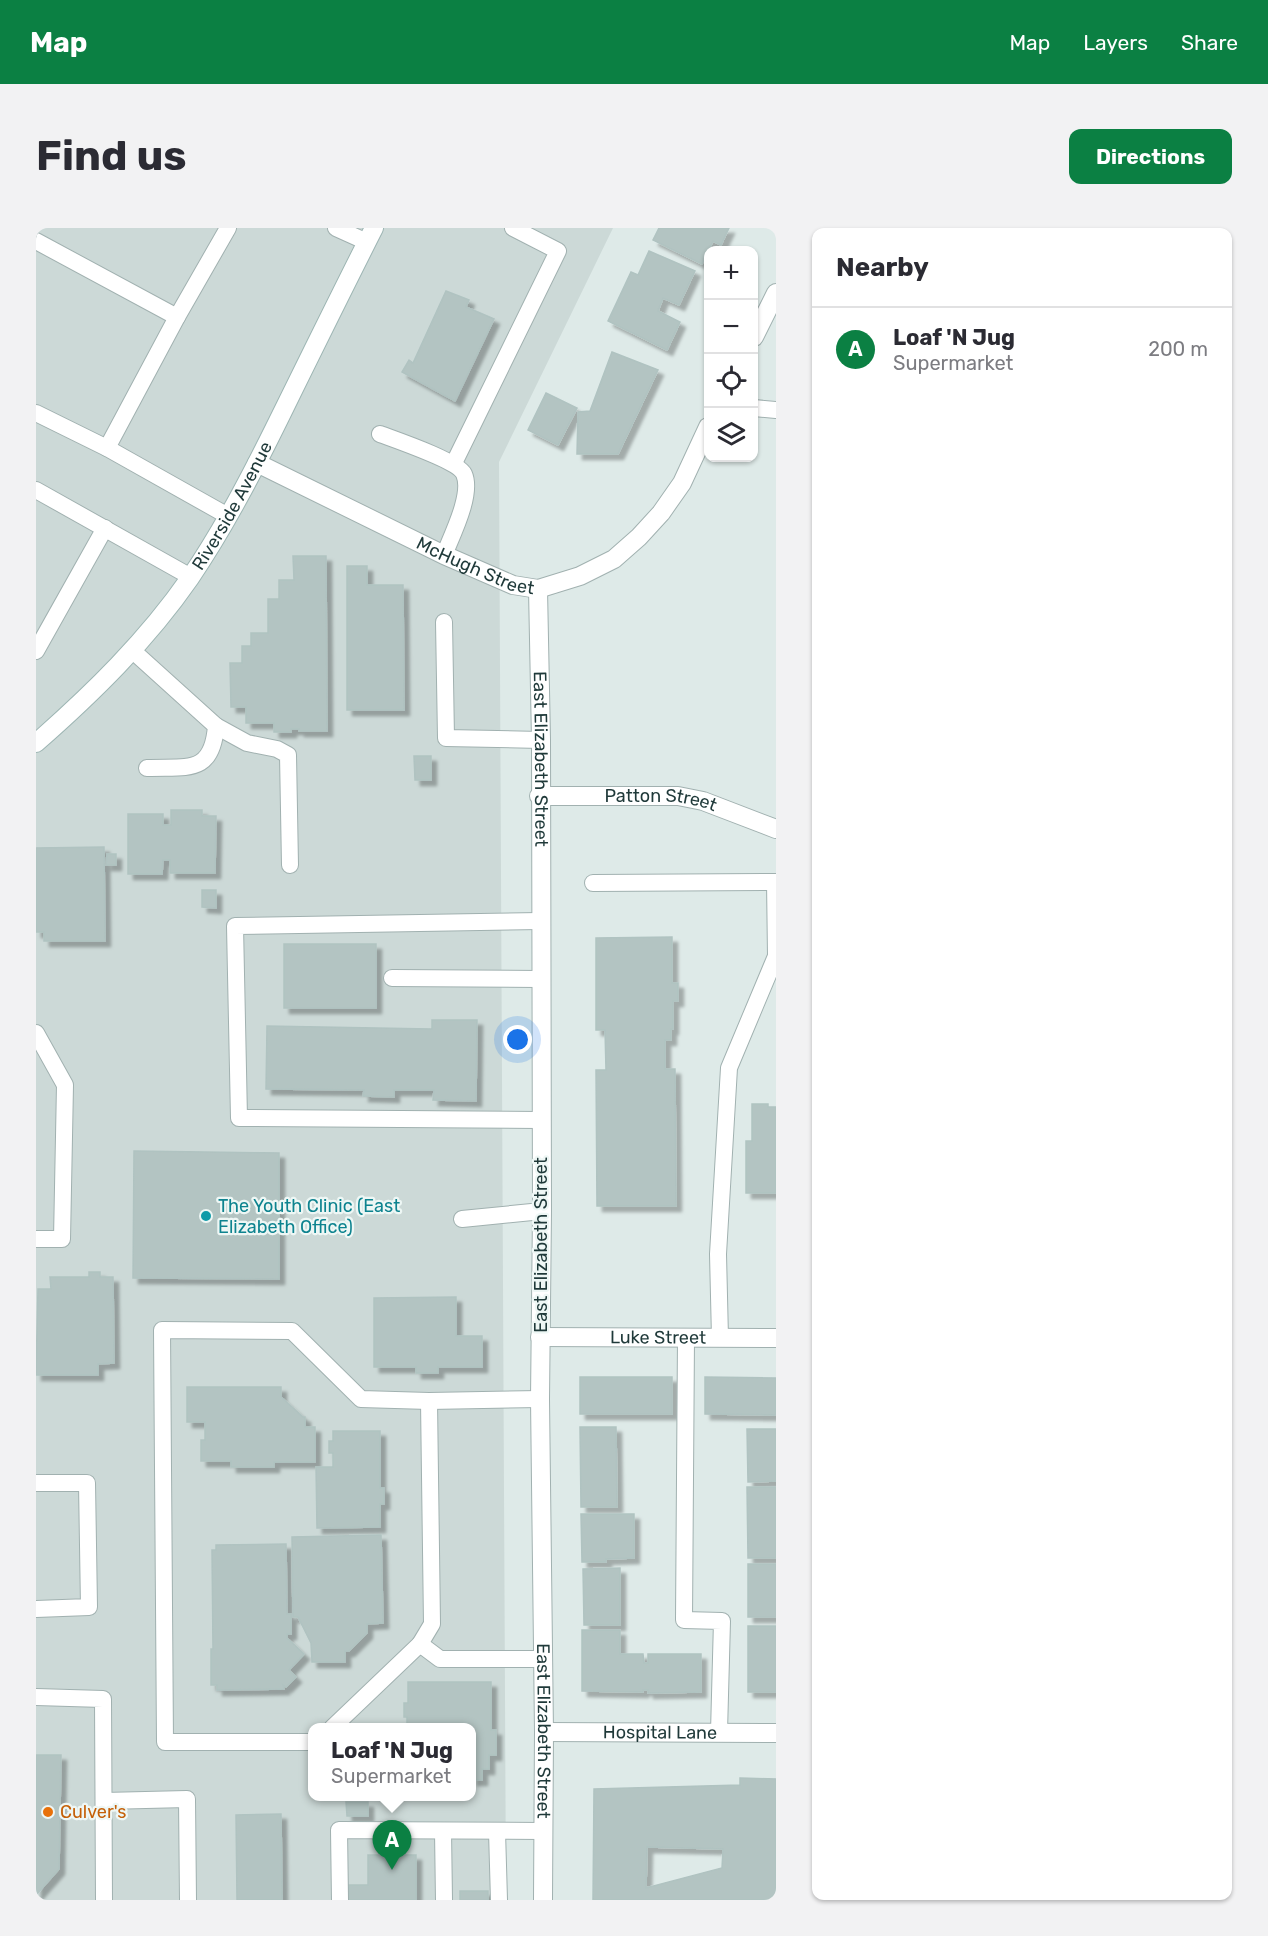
<!DOCTYPE html>
<html lang="en">
<head>
<meta charset="utf-8">
<style>
  body { margin:0; font-family:Rubik,sans-serif; background:#f2f2f3; color:#2b2b33 }
  .controls { position:absolute; right:18px; top:18px; display:grid; overflow:hidden; border-radius:12px; box-shadow:0 2px 4px #0004 }
  .controls button { width:54px; height:54px; display:grid; place-items:center; padding:0; border:0; border-bottom:2px solid #e1e1e2; background:#fff; color:#2b2b33; font:30px sans-serif }
  .you { position:absolute; left:482px; top:812px; width:21px; height:21px; margin:-15px; border:4px solid #fff; border-radius:50%; background:#1a73e8; box-shadow:0 0 0 9px #1a73e833 }
  .badge { display:grid; place-items:center; width:39px; height:39px; border-radius:50%; background:#0b8043; color:#fff; font-size:20px; font-weight:700 }
  .pin { position:absolute; translate:-50% -50px; filter:drop-shadow(0 2px 3px #0008) }
  .pin::after { content:''; position:absolute; top:32px; width:21px; height:18px; background:inherit; clip-path:polygon(0 0,100% 0,50% 100%) }
  .popup { position:absolute; left:272px; top:1495px; width:168px; height:78px; box-sizing:border-box; display:grid; place-content:center; border-radius:12px; background:#fff; filter:drop-shadow(0 2px 4px #0005); font-size:20px; white-space:nowrap; color:#7c7c81 }
  .popup b { font-size:22px; color:#2b2b33 }
  .popup::after { content:''; position:absolute; left:50%; top:100%; margin-left:-12px; border:12px solid transparent; border-top-color:#fff }
  .list { margin:0; padding:0; list-style:none }
  h2 { display:flex; justify-content:space-between; align-items:center; height:78px; margin:0; padding:0 24px; font-size:26px }
  h2 small { font-size:20px; font-weight:400; color:#7c7c81 }
  .list li { display:grid; grid-template-columns:39px 1fr auto; gap:18px; align-items:center; box-sizing:border-box; height:84px; padding:0 24px; border-top:2px solid #e1e1e2 }
  .list b { display:block; font-size:22px; white-space:nowrap }
  .list p { margin:0; font-size:20px; white-space:nowrap; color:#7c7c81 }
  .list em { font-size:20px; font-style:normal; color:#7c7c81 }
  .icon { flex:none; width:33px; height:33px; fill:none; stroke:currentColor; stroke-width:2; stroke-linecap:round; stroke-linejoin:round }
  .map { position:relative; flex:none; width:740px; height:1672px; overflow:hidden; border-radius:12px }
  header { display:flex; align-items:center; gap:36px; box-sizing:border-box; height:84px; padding:0 30px; background:#0b8043; color:#fff }
  header strong { font-size:28px }
  nav { display:flex; gap:33px; margin-inline-start:auto; font-size:21px }
  .intro { display:flex; align-items:center; justify-content:space-between; box-sizing:border-box; height:144px; padding:0 36px }
  h1 { margin:0; font-size:42px }
  .button { padding:15px 27px; border-radius:12px; background:#0b8043; color:#fff; font-size:21px; font-weight:700 }
  main { display:flex; gap:36px; padding:0 36px }
  aside { flex:1; background:#fff; border-radius:12px; box-shadow:0 2px 4px #0004 }
  .map>svg:first-child { display:block }
</style>
</head>
<body>
<header>
<strong>Map</strong>
<nav><a>Map</a><a>Layers</a><a>Share</a></nav>
</header>
<div class="intro"><h1>Find us</h1><a class="button">Directions</a></div>
<main>
<div class="map">
<svg width="740" height="1672" viewBox="0 0 740 1672">
  <defs>
    <filter id="shadow"><feDropShadow dx="5.5" dy="5.5" stdDeviation="1.5" flood-color="#0004"/></filter>
  </defs>
  <rect width="100%" height="100%" fill="#deeae8"/>
  <!-- built -->
  <path fill="#ccd9d7" fill-rule="evenodd" d="M0,0H577L463,234L470,1672H0ZM276,1500H436V1568H276Z"/>
  <!-- building -->
  <g fill="#b3c4c2" stroke="#b0c3c1" stroke-width="1.5" fill-rule="evenodd" filter="url(#shadow)">
    <path d="M623,0H693L685,17L677,13L666,36L617,12Z"/>
    <path d="M613,23L659,43L643,77L627,70L622,83L644,94L631,122L572,93L595,44L602,47Z"/>
    <path d="M410,63L433,72L430,79L458,91L419,173L366,144L373,132L377,135Z"/>
    <path d="M576,124L622,142L582,226H541L542,184L554,183Z"/>
    <path d="M510,165L541,180L522,217L492,202Z"/>
    <path d="M257,328H290L291,503H263V501H255V504H238V495H210V479H195L194,435H206V418H215V405H232V371H243V352H258Z"/>
    <path d="M311,338H331V357H367L368,482H311Z"/>
    <path d="M378,528H395V552H379Z"/>
    <path d="M135,582H166V588H180L179,645H134V632H127L126,646H92V586H127V597H135Z"/>
    <path d="M68,619L69,713H8V704H0V620Z"/>
    <path d="M71,626H80V637H70Z"/>
    <path d="M166,662H180V680L166,679Z"/>
    <path d="M636,709V755H642V773H637V801H635V812H629V841H639L640,978H561L560,842H570L569,802H560V710Z"/>
    <rect x="248" y="716" width="92" height="64"/>
    <path d="M396,792H441L440,873L397,872L398,862H358V869L327,868L328,862L230,861L231,798L396,801Z"/>
    <path d="M716,876H732V879H740V965H710V913H716Z"/>
    <path d="M98,923L243,925V1051L97,1050Z"/>
    <path d="M53,1044H64V1049H77L78,1135L62,1136V1147H0L2,1061H15L14,1049H53Z"/>
    <path d="M420,1069V1108H446V1139H402V1145H380V1139H338V1070Z"/>
    <rect x="544" y="1149" width="92" height="37"/>
    <path d="M669,1149L740,1150V1187L669,1186Z"/>
    <path d="M151,1159H245V1169L267,1189H269V1199H279V1234H238V1239H195V1233H165V1212H169V1194H151Z"/>
    <path d="M544,1199H580L581,1279H545Z"/>
    <path d="M711,1201H740V1253L712,1254Z"/>
    <path d="M297,1203H344V1260H348V1276H344V1299L281,1300L280,1239H297V1225H293V1213H297Z"/>
    <path d="M711,1259H740V1330H712Z"/>
    <path d="M545,1286H598V1330L570,1331V1334H546Z"/>
    <path d="M345,1307L347,1395L331,1396V1405L313,1423H309V1434H276L275,1415L262,1389H257L256,1309Z"/>
    <path d="M250,1316L251,1386H255V1406H251V1410L268,1426L253,1442L260,1449L250,1459L247,1457L248,1461L181,1462V1457H175V1421H177L176,1322H180V1317Z"/>
    <rect x="712" y="1336" width="28" height="53"/>
    <path d="M584,1340V1397H548L547,1341Z"/>
    <rect x="712" y="1398" width="28" height="66"/>
    <path d="M546,1402H584V1426H607L608,1435H612V1426H665V1464L612,1465V1462H607V1464L546,1463Z"/>
    <path d="M372,1454H455V1502H460V1527H453V1541H446V1552H436V1500H368V1497H371V1489H368V1475H372Z"/>
    <path d="M0,1527H25L23,1641L0,1667Z"/>
    <path d="M704,1550L740,1551V1672H557L558,1561L704,1557ZM611,1619L687,1621L686,1640L610,1660Z"/>
    <path d="M310,1574H332V1588H311Z"/>
    <path d="M245,1586L246,1672H201L200,1587Z"/>
    <path d="M332,1627H380V1672H313V1657H332Z"/>
    <rect x="424" y="1663" width="28" height="9"/>
  </g>
  <g fill="none" stroke-linecap="round" stroke-linejoin="round">
    <!-- service casing -->
    <g stroke="#a1b1b0" stroke-width="18">
      <g id="service">
        <path d="M300,0L331,14"/>
        <path d="M0,13L141,89L71,220"/>
        <path d="M141,89L192,0"/>
        <path d="M718,180L740,182"/>
        <path d="M0,185L71,220L192,288"/>
        <path d="M344,206C360,212 422,233 428,246C437,266 416,307 408,327"/>
        <path d="M418,235L522,23L477,0"/>
        <path d="M0,262L155,349"/>
        <path d="M408,394L410,510L505,512"/>
        <path d="M0,423L69,300"/>
        <path d="M97,423L180,498C176,548 150,538 111,540"/>
        <path d="M180,498L211,515L241,521L252,527L254,637"/>
        <path d="M557,655L739,654L740,728L693,840L682,1026L684,1110"/>
        <path d="M504,693L199,698L203,890L505,892"/>
        <path d="M356,750L504,751"/>
        <path d="M0,805L29,857L26,1011H0"/>
        <path d="M426,991L506,983"/>
        <path d="M650,1110L648,1392L686,1393L683,1504"/>
        <path d="M0,1255H51L53,1379L0,1381"/>
        <path d="M384,1416L396,1396L393,1173"/>
        <path d="M0,1469L67,1471L68,1672"/>
        <path d="M296,1500L384,1416L404,1431H507"/>
        <path d="M276,1514H129L126,1102L256,1103L325,1171L393,1173L504,1171"/>
        <path d="M68,1573L151,1571L152,1672"/>
        <path d="M407,1603L408,1672"/>
        <path d="M461,1603L463,1672"/>
        <path d="M304,1672L303,1602L508,1603"/>
      </g>
    </g>
    <!-- minor casing -->
    <g stroke="#a1b1b0" stroke-width="20">
      <g id="minor">
        <path d="M718,109L740,65"/>
        <path id="s1" d="M221,235L408,327L477,357L502,361L544,348L578,331L603,309L625,285L646,255L672,199"/>
        <path id="s2" d="M502,361L505,512L506,983L504,1171L508,1504L507,1672"/>
        <path id="s3" d="M503,568H642L667,573L740,601"/>
        <path id="s4" d="M504,1109L740,1110"/>
        <path id="s5" d="M508,1504L740,1505"/>
      </g>
    </g>
    <!-- secondary casing -->
    <g stroke="#9db5b3" stroke-width="20">
      <g id="secondary">
        <path id="s6" d="M0,515C57,465 111,412 154,350C190,297 219,240 247,183C277,122 307,61 338,0"/>
      </g>
    </g>
    <!-- service -->
    <use href="#service" stroke="#fff" stroke-width="16"/>
    <!-- minor -->
    <use href="#minor" stroke="#fff" stroke-width="18"/>
    <!-- secondary -->
    <use href="#secondary" stroke="#fff" stroke-width="18"/>
  </g>
  <!-- markers -->
  <circle fill="#0f9aa8" stroke="#eef7f5" stroke-width="2" cx="170" cy="988" r="6"/>
  <circle fill="#e8710a" stroke="#eef7f5" stroke-width="2" cx="12" cy="1584" r="6"/>
  <g text-anchor="middle" dominant-baseline="central" stroke-width="4.5" stroke-linejoin="round" paint-order="stroke">
    <!-- street labels -->
    <g font-size="18" fill="#1f3939" stroke="#eef7f5">
      <text stroke="none"><textPath href="#s6" startOffset="310">Riverside Avenue</textPath></text>
      <text stroke="none"><textPath href="#s1" startOffset="242">McHugh Street</textPath></text>
      <text stroke="none"><textPath href="#s2" startOffset="170">East Elizabeth Street</textPath></text>
      <text stroke="none"><textPath href="#s3" startOffset="122">Patton Street</textPath></text>
      <text transform="translate(505 1017) rotate(-90)">East Elizabeth Street</text>
      <text stroke="none"><textPath href="#s4" startOffset="118">Luke Street</textPath></text>
      <text stroke="none"><textPath href="#s2" startOffset="1142">East Elizabeth Street</textPath></text>
      <text stroke="none"><textPath href="#s5" startOffset="116">Hospital Lane</textPath></text>
    </g>
    <!-- culture labels -->
    <g font-size="18" fill="#0d838f" stroke="#eef7f5" text-anchor="start">
      <text x="182" y="978">The Youth Clinic (East<tspan x="182" dy="21">Elizabeth Office)</tspan></text>
    </g>
    <!-- food labels -->
    <g font-size="18" fill="#c56008" stroke="#eef7f5" text-anchor="start">
      <text x="24" y="1584">Culver's</text>
    </g>
  </g>
</svg>
<div class="controls">
<button>+</button>
<button>−</button>
<button><svg class="icon" aria-label="locate" viewBox="0 0 24 24"><circle cx="12" cy="12" r="6"/><path d="M12 2v4M12 18v4M2 12h4M18 12h4"/></svg></button>
<button><svg class="icon" aria-label="layers" viewBox="0 0 24 24"><path d="M12 4l9 5-9 5-9-5zM3 14l9 5 9-5"/></svg></button>
</div>
<div class="you"></div>
<div class="pin badge" style="left:356px;top:1642px">A</div>
<div class="popup"><b>Loaf 'N Jug</b>Supermarket</div>
</div>
<aside>
<h2>Nearby<small></small></h2>
<ul class="list">
<li><span class="badge">A</span><div><b>Loaf 'N Jug</b><p>Supermarket</p></div><em>200 m</em></li>
</ul>
</aside>
</main>
</body>
</html>
